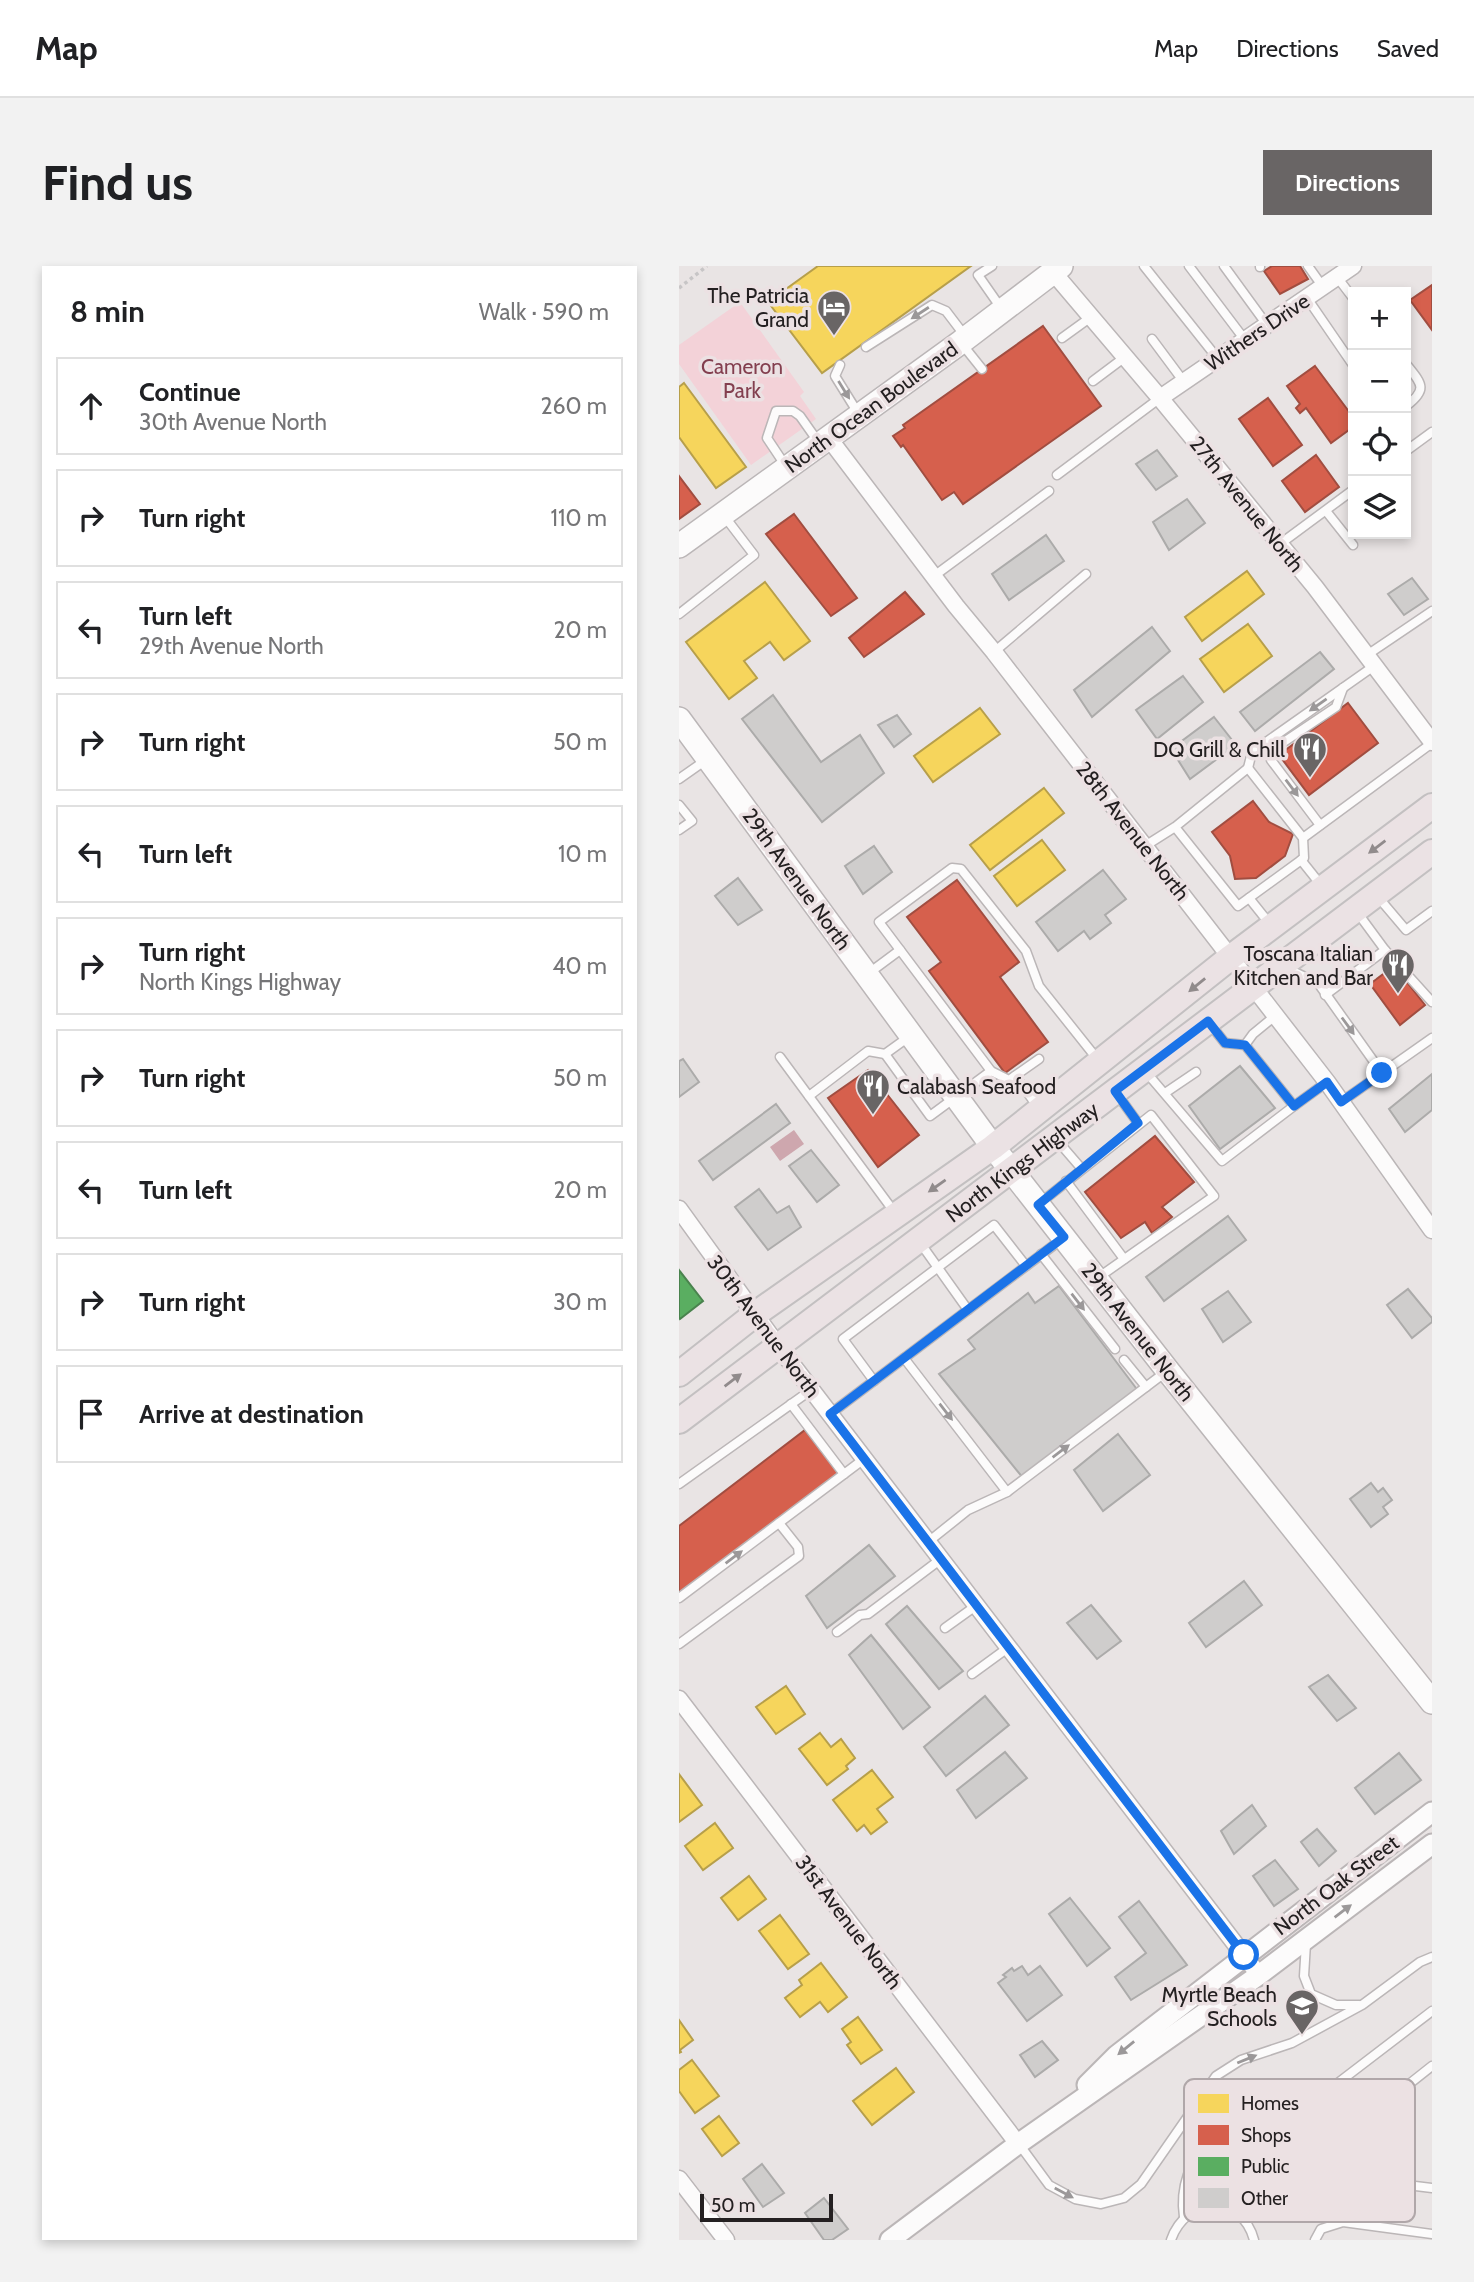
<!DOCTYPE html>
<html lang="en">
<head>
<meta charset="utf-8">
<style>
  body { margin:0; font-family:Cabin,sans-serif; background:#f2f2f2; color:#202124 }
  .controls { position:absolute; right:21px; top:21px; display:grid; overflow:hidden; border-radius:0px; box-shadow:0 4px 10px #0003 }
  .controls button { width:63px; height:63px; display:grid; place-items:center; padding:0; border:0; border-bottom:2px solid #e0e0e0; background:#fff; color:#202124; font:35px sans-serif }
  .scale { position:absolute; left:21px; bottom:18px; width:133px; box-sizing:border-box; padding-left:7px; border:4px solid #242021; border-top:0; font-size:19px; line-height:24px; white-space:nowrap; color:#242021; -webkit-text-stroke:5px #ece1e3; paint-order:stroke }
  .stop { position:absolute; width:21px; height:21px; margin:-16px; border:5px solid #1a73e8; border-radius:50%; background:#fff }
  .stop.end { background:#1a73e8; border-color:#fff; box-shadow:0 2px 7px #0008 }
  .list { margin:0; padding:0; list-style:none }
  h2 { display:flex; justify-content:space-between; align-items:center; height:91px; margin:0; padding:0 28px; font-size:30px }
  h2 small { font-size:23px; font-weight:400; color:#757577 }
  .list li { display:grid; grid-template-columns:46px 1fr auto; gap:21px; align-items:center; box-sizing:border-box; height:98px; margin:0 14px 14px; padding:0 14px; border:2px solid #e0e0e0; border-radius:0px }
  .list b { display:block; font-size:26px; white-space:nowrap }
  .list p { margin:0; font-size:23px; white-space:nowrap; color:#757577 }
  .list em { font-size:23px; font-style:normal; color:#757577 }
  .icon { flex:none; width:38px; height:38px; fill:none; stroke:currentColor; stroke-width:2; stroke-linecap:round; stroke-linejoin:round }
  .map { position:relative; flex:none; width:753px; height:1974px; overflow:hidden; border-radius:0px }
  header { display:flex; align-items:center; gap:42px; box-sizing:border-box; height:98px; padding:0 35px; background:#fff; border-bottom:2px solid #e0e0e0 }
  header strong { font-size:33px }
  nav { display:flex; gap:38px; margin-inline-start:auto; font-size:24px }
  .intro { display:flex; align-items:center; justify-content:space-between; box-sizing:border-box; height:168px; padding:0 42px }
  h1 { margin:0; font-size:49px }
  .button { padding:18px 32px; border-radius:0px; background:#696565; color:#fff; font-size:24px; font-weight:700 }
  main { display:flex; gap:42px; padding:0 42px }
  aside { flex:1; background:#fff; border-radius:0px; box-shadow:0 4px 10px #0003 }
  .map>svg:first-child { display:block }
</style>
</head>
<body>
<header>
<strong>Map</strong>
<nav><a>Map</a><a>Directions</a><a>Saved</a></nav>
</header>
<div class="intro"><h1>Find us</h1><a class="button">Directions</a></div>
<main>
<aside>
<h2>8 min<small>Walk · 590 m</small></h2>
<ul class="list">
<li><svg class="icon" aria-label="ahead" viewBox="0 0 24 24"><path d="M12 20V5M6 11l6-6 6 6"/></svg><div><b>Continue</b><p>30th Avenue North</p></div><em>260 m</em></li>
<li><svg class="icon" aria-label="right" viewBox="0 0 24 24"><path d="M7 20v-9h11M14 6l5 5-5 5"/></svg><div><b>Turn right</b></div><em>110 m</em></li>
<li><svg class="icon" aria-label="left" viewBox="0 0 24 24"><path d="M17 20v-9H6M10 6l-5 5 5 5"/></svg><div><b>Turn left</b><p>29th Avenue North</p></div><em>20 m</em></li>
<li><svg class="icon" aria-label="right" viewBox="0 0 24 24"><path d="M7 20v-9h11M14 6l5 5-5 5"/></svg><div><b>Turn right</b></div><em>50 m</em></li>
<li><svg class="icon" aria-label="left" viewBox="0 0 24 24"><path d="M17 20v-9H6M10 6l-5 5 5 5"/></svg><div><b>Turn left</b></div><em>10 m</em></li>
<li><svg class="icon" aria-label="right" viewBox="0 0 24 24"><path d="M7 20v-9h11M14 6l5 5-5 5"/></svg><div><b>Turn right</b><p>North Kings Highway</p></div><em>40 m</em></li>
<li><svg class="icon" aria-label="right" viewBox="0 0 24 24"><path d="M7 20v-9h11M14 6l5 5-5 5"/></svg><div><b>Turn right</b></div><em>50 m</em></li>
<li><svg class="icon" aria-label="left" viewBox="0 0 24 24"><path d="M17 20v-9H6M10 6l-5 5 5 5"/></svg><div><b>Turn left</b></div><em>20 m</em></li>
<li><svg class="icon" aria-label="right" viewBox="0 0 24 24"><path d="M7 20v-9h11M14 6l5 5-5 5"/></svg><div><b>Turn right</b></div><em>30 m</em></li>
<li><svg class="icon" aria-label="arrive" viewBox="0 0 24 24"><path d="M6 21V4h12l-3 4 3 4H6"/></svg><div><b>Arrive at destination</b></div></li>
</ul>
</aside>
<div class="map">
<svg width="753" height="1974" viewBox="0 0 753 1974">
  <rect width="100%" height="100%" fill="#e9e4e4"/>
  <!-- green -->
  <path fill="#f3d2d8" d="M61,36L125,126L121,130L137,153L72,199L0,98V79Z"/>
  <!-- water -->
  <path fill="#cea7ae" d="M115,864L125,878L101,895L91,881Z"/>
  <!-- homes -->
  <g fill="#f6d55c" stroke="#b79f4a" stroke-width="2">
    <path d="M139,0H292L143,107L89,36Z"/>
    <path d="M5,117L67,201L37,222L0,171V121Z"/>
    <path d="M568,305L585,328L523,375L506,351Z"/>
    <path d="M86,316L131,375L105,394L91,376L65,395L78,412L50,433L7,376Z"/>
    <path d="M569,358L593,390L545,426L521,393Z"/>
    <path d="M301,442L321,468L254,516L235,490Z"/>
    <path d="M365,522L385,547L311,604L291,579Z"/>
    <path d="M363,574L386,604L338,640L315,610Z"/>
    <path d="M107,1420L126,1448L97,1468L77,1441Z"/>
    <path d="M141,1467L152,1481L162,1473L176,1492L167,1500L169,1503L148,1519L120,1483Z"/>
    <path d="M193,1504L214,1531L198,1543L208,1556L192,1568L185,1559L178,1565L154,1534Z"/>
    <path d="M0,1508L23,1539L0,1556Z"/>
    <path d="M36,1557L54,1582L24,1604L6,1580Z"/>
    <path d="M70,1610L87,1633L59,1654L42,1632Z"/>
    <path d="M101,1649L130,1688L109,1703L80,1665Z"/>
    <path d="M142,1697L168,1731L149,1746L141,1736L121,1751L106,1732L123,1719L120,1714Z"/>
    <path d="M179,1751L203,1784L182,1798L168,1779L172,1776L163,1763Z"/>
    <path d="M0,1754L14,1774L1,1784L2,1786L0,1787Z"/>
    <path d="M13,1794L40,1830L16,1847L0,1825V1804Z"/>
    <path d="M217,1802L235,1826L193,1859L174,1835Z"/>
    <path d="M40,1850L60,1877L43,1890L23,1863Z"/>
  </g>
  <!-- shops -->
  <g fill="#d6604d" stroke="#a14d40" stroke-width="2">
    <path d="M593,0H621L629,13L601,28L585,5Z"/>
    <path d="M753,19V64L731,34Z"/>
    <path d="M364,60L422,140L284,238L275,226L263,234L224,179L222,181L214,170L226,162L224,159Z"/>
    <path d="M636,100L674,151V161L652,177L627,142L621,147L617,142L621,138L608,120Z"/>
    <path d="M589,132L623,179L594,200L560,153Z"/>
    <path d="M637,189L660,221L626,246L603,215Z"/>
    <path d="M0,210L21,238L0,253Z"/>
    <path d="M115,248L178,332L152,350L87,268Z"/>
    <path d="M226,326L245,348L185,391L170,372Z"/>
    <path d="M669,437L699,477L630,529L600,489Z"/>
    <path d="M574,535L590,556L614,568L606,590L577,612L556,613L551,590L533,566Z"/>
    <path d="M278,614L340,696L321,711L369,776L326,807L250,705L262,696L228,651Z"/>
    <path d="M715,700L746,739L721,759L691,718Z"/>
    <path d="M189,804L240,869L199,901L149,832Z"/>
    <path d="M476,870L515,916L483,941L493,951L473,967L466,956L442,972L406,926Z"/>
    <path d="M126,1164L160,1208L0,1328V1260Z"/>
  </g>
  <!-- public -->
  <path fill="#5aae61" stroke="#4a834e" stroke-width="2" d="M0,1004L24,1035L1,1053L0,1051Z"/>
  <!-- building -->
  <g fill="#cfcdcc" stroke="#acabaa" stroke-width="2">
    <path d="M478,184L498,210L477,224L457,198Z"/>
    <path d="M508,233L526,257L490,284L474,256Z"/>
    <path d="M367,269L385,295L330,334L313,308Z"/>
    <path d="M733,312L749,333L725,349L709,328Z"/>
    <path d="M473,361L491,385L413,451L395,424Z"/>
    <path d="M641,386L655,403L576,465L561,446Z"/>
    <path d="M504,410L524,436L478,473L457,444Z"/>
    <path d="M94,429L142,496L181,469L205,507L143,556L63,453Z"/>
    <path d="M218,449L232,468L215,481L199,459Z"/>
    <path d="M535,451L557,479L511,513L492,483Z"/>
    <path d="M195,580L213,606L184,628L166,600Z"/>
    <path d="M424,604L447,633L426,649L432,657L411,673L405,665L379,685L357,656Z"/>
    <path d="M59,612L83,644L59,659L36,630Z"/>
    <path d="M4,793L20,816L0,831V795Z"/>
    <path d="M561,800L596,842L541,883L510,840Z"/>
    <path d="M753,808V844L726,866L710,843Z"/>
    <path d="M97,838L111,857L34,914L20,895Z"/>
    <path d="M132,884L160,919L138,936L110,900Z"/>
    <path d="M80,923L98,947L110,940L122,961L89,984L56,941Z"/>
    <path d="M549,950L567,974L485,1035L467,1011Z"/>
    <path d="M380,1020L460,1126L344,1212L260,1108L296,1083L289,1074L349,1027L356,1037Z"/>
    <path d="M729,1023L753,1052V1056L733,1072L708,1039Z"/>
    <path d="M549,1025L572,1056L544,1076L523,1043Z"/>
    <path d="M439,1168L471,1209L424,1245L395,1204Z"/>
    <path d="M692,1217L699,1226L704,1222L713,1234L704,1241L709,1248L692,1261L671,1233Z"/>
    <path d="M190,1279L216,1310L148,1362L127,1330Z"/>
    <path d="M565,1315L583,1339L527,1381L510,1357Z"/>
    <path d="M412,1339L442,1375L418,1393L388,1357Z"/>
    <path d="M228,1340L284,1405L260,1423L207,1358Z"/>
    <path d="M192,1369L251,1441L224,1463L170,1389Z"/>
    <path d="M649,1409L677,1442L658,1455L630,1421Z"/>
    <path d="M306,1430L330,1459L267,1510L245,1481Z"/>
    <path d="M326,1486L348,1512L297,1552L278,1524Z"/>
    <path d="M720,1487L742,1514L696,1548L676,1522Z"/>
    <path d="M573,1539L587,1560L555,1588L542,1565Z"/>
    <path d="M638,1563L657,1585L640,1600L622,1576Z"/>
    <path d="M596,1594L619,1623L595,1640L574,1610Z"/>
    <path d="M391,1632L431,1682L408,1700L370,1648Z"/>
    <path d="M460,1635L508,1699L452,1734L436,1711L467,1687L440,1651Z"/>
    <path d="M343,1700L349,1709L361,1700L383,1729L348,1755L319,1717L327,1711L324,1709L333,1702L335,1705Z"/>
    <path d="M363,1775L379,1794L356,1811L341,1789Z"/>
    <path d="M83,1898L105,1927L84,1941L64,1913Z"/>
    <path d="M145,1932L169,1963L153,1974H145L126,1947Z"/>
  </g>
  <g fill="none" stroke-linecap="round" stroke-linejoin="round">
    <!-- service casing -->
    <g stroke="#bbb6b7" stroke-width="11">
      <g id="service">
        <path d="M313,0L299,9L322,42"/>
        <path d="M465,0L539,93"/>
        <path d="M510,0L566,74"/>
        <path d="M545,0L588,59"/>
        <path d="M581,0V1"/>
        <path d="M629,0L644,21"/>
        <path d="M658,11L674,32"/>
        <path d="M628,32L674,99"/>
        <path d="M383,72L412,51"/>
        <path d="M473,73L505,116"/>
        <path d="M283,78L303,103"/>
        <path d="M187,81L253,39L267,45L286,70"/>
        <path d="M727,98C742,117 750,123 727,140"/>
        <path d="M161,99L156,110L179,147"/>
        <path d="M414,115L446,91"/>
        <path d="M727,185L753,166"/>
        <path d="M106,199L88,172L97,145H114L121,150L140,177"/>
        <path d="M378,209L481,132"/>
        <path d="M647,245L674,279"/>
        <path d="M601,278L674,224"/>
        <path d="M255,310L370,225"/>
        <path d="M0,348L75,289L46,251"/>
        <path d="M315,386L407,308"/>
        <path d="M688,389L753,345"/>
        <path d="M569,502L573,486L695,400"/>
        <path d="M0,513L27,494"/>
        <path d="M0,539L13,555L0,564"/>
        <path d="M641,559L592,494L593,484L657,441L664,422"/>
        <path d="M624,572L753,477"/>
        <path d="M466,580L496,561L569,502L624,572L625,592L559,640L496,561"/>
        <path d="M622,594L642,619"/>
        <path d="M699,631L727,664L753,645"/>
        <path d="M570,632L590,657"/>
        <path d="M706,684L753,736"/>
        <path d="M605,701L639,717L703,807"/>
        <path d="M190,707L221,684"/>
        <path d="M646,729L706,684L678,646"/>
        <path d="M566,779L574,768L596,750"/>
        <path d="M206,788L251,850L312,805"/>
        <path d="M101,791L216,947"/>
        <path d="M360,793L330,814L312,805L200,656L273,602L282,603L347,685L360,720L419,794"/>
        <path d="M467,806L543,895L615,840L566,779L546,777L531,758"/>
        <path d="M336,810L359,841"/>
        <path d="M486,827L517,806"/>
        <path d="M438,828L459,857"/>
        <path d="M130,830L189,785L206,788L231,770"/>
        <path d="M662,836L753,772"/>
        <path d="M615,840L648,816"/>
        <path d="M377,873L402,902"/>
        <path d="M387,915L445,993"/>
        <path d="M361,937L472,849L535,930L420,1011"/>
        <path d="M242,978L289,1044"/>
        <path d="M362,988L436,1083"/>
        <path d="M225,1092L328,1226"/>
        <path d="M445,1094L467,1121"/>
        <path d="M195,1115L164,1073L315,959L347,1000"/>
        <path d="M112,1138L165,1208"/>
        <path d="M151,1148L383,973"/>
        <path d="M0,1218L132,1124"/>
        <path d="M249,1276L289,1244L328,1226L488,1105"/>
        <path d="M0,1332L185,1193"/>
        <path d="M266,1362L298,1339"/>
        <path d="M158,1366L181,1349L189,1348L262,1293"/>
        <path d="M0,1378L120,1290L119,1281L100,1257"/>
        <path d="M293,1408L330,1381"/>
        <path d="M627,1677L625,1710L632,1728L657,1739H680"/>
        <path d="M587,1867L603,1891L622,1906L753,1922"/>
        <path d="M340,1878L370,1919L396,1933L422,1938L445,1932L462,1918L537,1810L562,1794L613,1777L683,1739L741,1696L753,1691"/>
        <path d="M636,1907L648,1883L753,1800"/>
        <path d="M561,1950L547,1932L541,1917L543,1905L560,1883L604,1859L753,1745"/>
        <path d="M505,1951C501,1925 509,1890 535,1877C545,1872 563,1872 574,1872"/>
        <path d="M492,1974C507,1930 563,1928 575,1974"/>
        <path d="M636,1974L642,1963L664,1956L753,1968"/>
      </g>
    </g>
    <!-- minor casing -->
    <g stroke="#bbb6b7" stroke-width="19">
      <g id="minor">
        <path d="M374,6L481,132L636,321L753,476"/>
        <path d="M481,132L674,0"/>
        <path d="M149,171L277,340L315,386L648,816L753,964"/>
        <path d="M0,943L99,1080L580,1709"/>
        <path d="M0,1433L339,1878"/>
        <path d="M0,1913L47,1974"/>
      </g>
    </g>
    <!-- tertiary casing -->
    <g stroke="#bbb6b7" stroke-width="23">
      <g id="tertiary">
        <path d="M408,1819L438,1789L753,1546"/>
        <path d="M211,1974L339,1878L580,1709L753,1578"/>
      </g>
    </g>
    <!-- secondary casing -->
    <g stroke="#bbb6b7" stroke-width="26">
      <g id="secondary">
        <path d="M0,280L282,76L382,0"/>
        <path d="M0,453L314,881L489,1105L753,1436"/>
      </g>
    </g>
    <!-- primary casing -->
    <g stroke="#c3c0c1" stroke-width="28">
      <g id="primary">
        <path d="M0,1108L75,1049L314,881L552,691L753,540"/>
        <path d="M0,1155L753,586"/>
      </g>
    </g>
    <!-- path -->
    <path stroke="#c7c5c6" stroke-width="3.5" stroke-dasharray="3.5 3.5" stroke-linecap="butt" d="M0,22L28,0"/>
    <!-- service -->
    <use href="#service" stroke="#fcfbfb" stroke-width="8"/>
    <!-- minor -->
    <use href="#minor" stroke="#fcfbfb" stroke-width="16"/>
    <!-- tertiary -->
    <use href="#tertiary" stroke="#fcfbfb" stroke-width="19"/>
    <!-- secondary -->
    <use href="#secondary" stroke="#fcfbfb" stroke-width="23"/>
    <!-- primary -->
    <use href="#primary" stroke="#ebe2e4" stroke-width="24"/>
  </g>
  <!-- one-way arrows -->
  <defs><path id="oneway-solid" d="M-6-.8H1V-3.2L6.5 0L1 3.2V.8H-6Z" transform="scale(1.75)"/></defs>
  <g fill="#9b9899">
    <use href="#oneway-solid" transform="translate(241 47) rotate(147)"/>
    <use href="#oneway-solid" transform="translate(165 124) rotate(58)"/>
    <use href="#oneway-solid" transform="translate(639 439) rotate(145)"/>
    <use href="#oneway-solid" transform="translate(613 522) rotate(53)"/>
    <use href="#oneway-solid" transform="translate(669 760) rotate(54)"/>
    <use href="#oneway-solid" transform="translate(399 1036) rotate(52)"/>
    <use href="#oneway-solid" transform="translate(267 1146) rotate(52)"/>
    <use href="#oneway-solid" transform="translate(382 1185) rotate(-37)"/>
    <use href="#oneway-solid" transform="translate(55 1291) rotate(-37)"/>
    <use href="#oneway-solid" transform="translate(664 1645) rotate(-37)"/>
    <use href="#oneway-solid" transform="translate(447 1782) rotate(141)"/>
    <use href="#oneway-solid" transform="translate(568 1793) rotate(-22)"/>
    <use href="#oneway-solid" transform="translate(385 1927) rotate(28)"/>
  </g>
  <g fill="#918b8c">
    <use href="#oneway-solid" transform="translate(698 581) rotate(143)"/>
    <use href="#oneway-solid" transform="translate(518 719) rotate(141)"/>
    <use href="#oneway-solid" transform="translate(258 920) rotate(145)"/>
    <use href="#oneway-solid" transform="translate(54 1114) rotate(-37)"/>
  </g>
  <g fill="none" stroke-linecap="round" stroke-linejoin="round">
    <!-- route -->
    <path stroke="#1a73e8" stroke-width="9" d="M565,1689L151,1148L385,971L359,939L459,857L436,825L529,755L546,777L566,779L615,840L648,816L662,836L703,807"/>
  </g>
  <!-- icons -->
  <defs>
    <g id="hotel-pin" transform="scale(1.75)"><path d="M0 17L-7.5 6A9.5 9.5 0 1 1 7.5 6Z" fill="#696565" stroke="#ece1e3"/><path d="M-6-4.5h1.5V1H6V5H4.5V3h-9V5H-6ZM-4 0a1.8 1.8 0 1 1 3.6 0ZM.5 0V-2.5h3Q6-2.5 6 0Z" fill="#fff"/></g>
    <g id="restaurant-pin" transform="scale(1.75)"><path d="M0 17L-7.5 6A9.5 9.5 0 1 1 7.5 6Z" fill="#696565" stroke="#ece1e3"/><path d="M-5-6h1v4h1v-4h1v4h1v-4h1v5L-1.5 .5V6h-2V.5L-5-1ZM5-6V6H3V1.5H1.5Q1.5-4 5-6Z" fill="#fff"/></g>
    <g id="school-pin" transform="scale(1.75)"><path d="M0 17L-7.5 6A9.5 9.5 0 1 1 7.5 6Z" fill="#696565" stroke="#ece1e3"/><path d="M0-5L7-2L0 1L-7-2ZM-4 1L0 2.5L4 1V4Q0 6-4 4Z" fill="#fff"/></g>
  </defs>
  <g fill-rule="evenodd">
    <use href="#hotel-pin" x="155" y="41"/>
    <use href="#restaurant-pin" x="631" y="483"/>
    <use href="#restaurant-pin" x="719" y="699"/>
    <use href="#restaurant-pin" x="194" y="820"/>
    <use href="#school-pin" x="623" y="1740"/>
  </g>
  <g text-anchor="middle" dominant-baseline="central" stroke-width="7" stroke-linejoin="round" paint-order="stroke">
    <!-- poi labels -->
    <g font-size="21" fill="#242021" stroke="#ece1e3" text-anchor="end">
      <text x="130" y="29">The Patricia<tspan x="130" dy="24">Grand</tspan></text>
      <text x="606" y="483">DQ Grill &amp; Chill</text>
      <text x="694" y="687">Toscana Italian<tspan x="694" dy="24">Kitchen and Bar</tspan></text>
      <text x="218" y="820" text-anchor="start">Calabash Seafood</text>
      <text x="598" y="1728">Myrtle Beach<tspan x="598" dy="24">Schools</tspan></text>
    </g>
    <!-- street labels -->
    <g font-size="21" fill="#242021" stroke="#ece1e3">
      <text transform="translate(578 66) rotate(-34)">Withers Drive</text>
      <text transform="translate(192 141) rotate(-36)">North Ocean Boulevard</text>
      <text transform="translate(568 238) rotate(51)">27th Avenue North</text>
      <text transform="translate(454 565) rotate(52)">28th Avenue North</text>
      <text transform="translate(118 613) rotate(54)">29th Avenue North</text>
      <text transform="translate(343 896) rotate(-37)">North Kings Highway</text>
      <text transform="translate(85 1060) rotate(53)">30th Avenue North</text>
      <text transform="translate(459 1066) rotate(52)">29th Avenue North</text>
      <text transform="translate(657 1619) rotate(-37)">North Oak Street</text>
      <text transform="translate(170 1656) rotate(53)">31st Avenue North</text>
    </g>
    <!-- park labels -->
    <g font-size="21" fill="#833f4f" stroke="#ece1e3">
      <text x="63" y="100">Cameron<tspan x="63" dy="24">Park</tspan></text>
    </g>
  </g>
  <!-- legend -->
  <rect x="505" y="1813" width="231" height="143" rx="10" fill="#ece1e3" stroke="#b0a7a9" stroke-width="2"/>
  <rect x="519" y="1828" width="31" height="19" fill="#f6d55c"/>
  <rect x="519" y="1859" width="31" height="20" fill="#d6604d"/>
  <rect x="519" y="1891" width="31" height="19" fill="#5aae61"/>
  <rect x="519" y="1922" width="31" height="20" fill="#cfcdcc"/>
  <g font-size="19" fill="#242021">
    <text x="562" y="1844">Homes</text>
    <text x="562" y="1876">Shops</text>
    <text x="562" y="1907">Public</text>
    <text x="562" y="1939">Other</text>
  </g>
</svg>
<div class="controls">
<button>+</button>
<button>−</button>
<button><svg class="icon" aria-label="locate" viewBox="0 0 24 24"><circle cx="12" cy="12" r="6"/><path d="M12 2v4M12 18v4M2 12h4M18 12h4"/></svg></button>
<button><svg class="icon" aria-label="layers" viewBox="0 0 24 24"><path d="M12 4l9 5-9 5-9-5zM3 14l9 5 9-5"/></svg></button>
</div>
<div class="scale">50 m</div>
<div class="stop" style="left:565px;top:1689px"></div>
<div class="stop end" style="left:703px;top:807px"></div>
</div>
</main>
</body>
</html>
